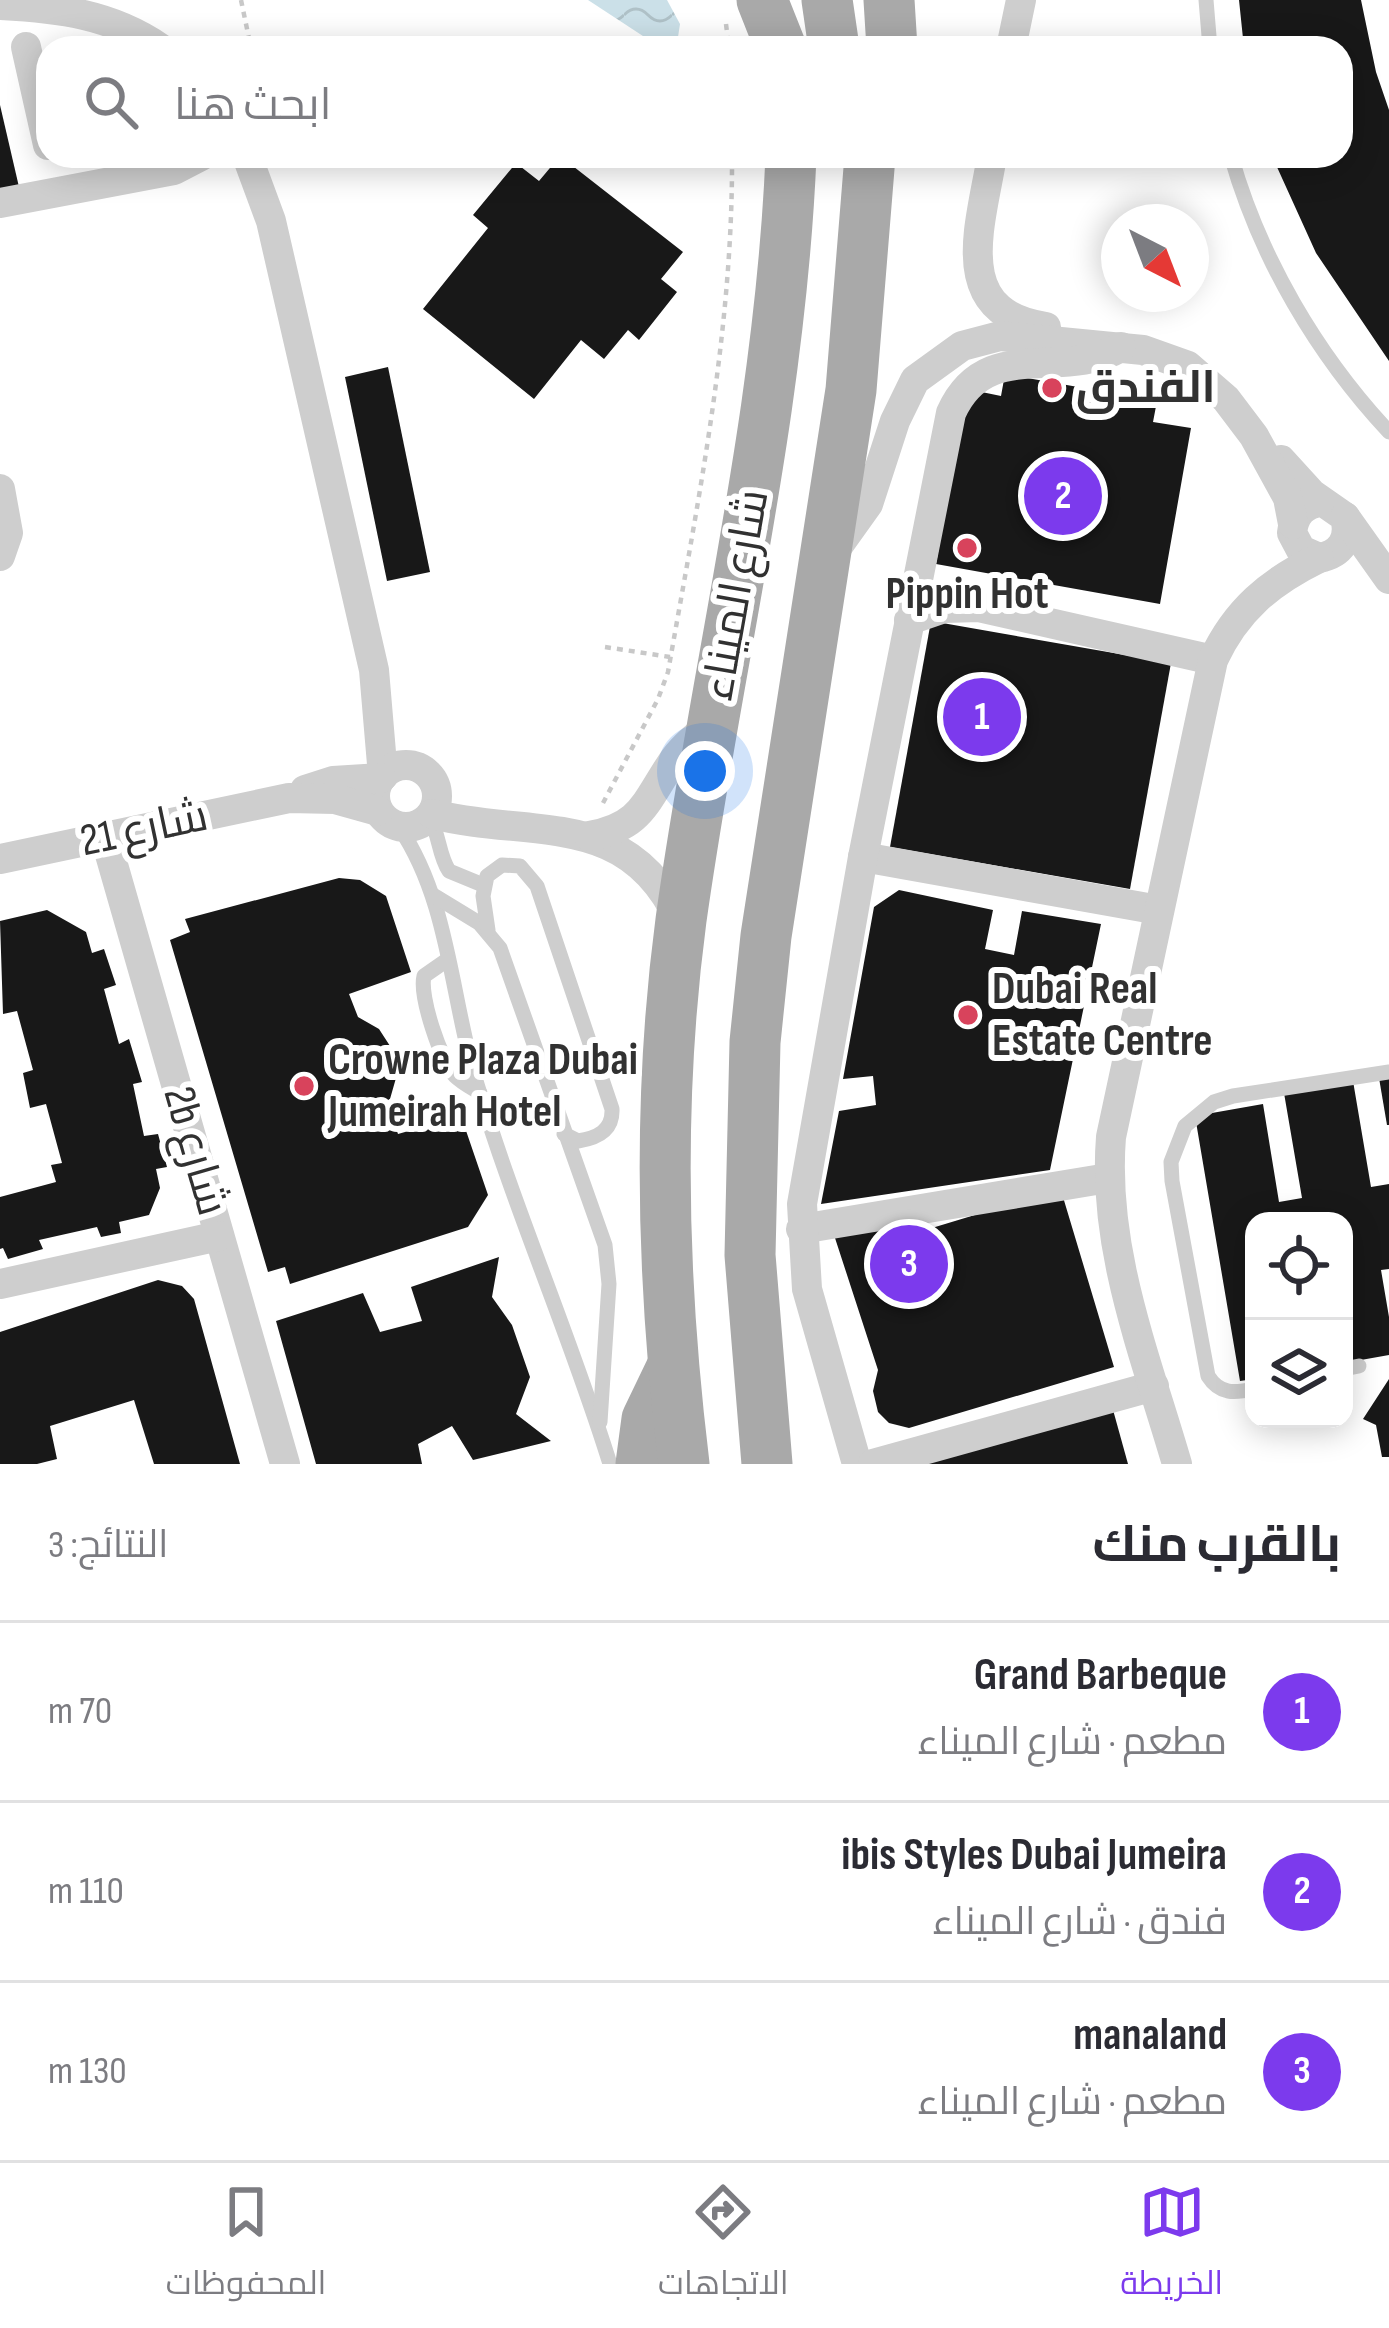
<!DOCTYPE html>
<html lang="ar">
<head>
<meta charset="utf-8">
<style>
  body { margin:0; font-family:"Sofia Sans Condensed",Cairo,sans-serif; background:#f2f2f3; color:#2b2b33; direction:rtl }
  .controls { position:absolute; right:36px; bottom:36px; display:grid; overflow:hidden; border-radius:24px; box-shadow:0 6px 30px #0003 }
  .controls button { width:108px; height:108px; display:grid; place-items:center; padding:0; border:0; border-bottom:3px solid #e1e1e2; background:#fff; color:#2b2b33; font:60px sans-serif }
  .compass { position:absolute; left:1101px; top:204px; width:108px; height:108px; border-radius:50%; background:#fff; box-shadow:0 6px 30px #0003; rotate:138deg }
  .you { position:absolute; left:705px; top:771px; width:42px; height:42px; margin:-30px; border:9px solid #fff; border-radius:50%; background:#1a73e8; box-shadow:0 0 0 18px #1a73e833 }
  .badge { display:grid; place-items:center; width:78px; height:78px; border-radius:50%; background:#7c3aed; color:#fff; font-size:39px; font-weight:700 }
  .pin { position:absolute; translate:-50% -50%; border:6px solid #fff; box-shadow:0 3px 12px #0006 }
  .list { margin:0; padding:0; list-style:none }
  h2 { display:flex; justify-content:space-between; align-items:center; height:156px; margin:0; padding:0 48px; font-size:51px }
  h2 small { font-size:39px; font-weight:400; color:#7c7c81 }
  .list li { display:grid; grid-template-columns:78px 1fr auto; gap:36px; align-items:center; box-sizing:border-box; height:180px; padding:0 48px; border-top:3px solid #e1e1e2 }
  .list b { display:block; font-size:45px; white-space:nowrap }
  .list p { margin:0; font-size:39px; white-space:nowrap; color:#7c7c81 }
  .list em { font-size:39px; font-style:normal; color:#7c7c81 }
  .icon { flex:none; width:66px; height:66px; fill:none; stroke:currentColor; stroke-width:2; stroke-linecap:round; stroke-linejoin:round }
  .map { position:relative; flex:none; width:1389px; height:1464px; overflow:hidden; direction:ltr }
  .search { position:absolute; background:#fff; box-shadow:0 6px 30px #0003; left:36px; right:36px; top:36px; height:132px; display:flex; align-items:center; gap:30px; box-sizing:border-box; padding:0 42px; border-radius:36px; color:#7c7c81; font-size:45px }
  .sheet { height:696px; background:#fff }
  nav { display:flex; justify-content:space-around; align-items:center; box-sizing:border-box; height:168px; border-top:3px solid #e1e1e2; background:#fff; font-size:33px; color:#7c7c81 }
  nav a { display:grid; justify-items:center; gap:6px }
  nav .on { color:#7c3aed }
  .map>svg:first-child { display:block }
</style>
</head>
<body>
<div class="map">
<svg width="1389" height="1464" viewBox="0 0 1389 1464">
  <defs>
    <pattern id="water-waves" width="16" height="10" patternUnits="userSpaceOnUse" patternTransform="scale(3)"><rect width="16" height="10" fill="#cbe0e8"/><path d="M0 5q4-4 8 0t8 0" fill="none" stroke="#afc1c7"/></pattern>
  </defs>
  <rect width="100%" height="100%" fill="#fff"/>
  <!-- water -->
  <path fill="url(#water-waves)" d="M588,0H667L680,24L678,37L668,43L646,38Z"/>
  <!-- building -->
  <g fill="#181818">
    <path d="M1239,0H1361L1376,72L1389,110V361L1316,253L1272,156H1341V48H1244Z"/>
    <path d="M0,105L19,187L0,191Z"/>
    <path d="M560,156L683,252L661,279L677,292L639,340L628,330L604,359L581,340L534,399L423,309L488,228L473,215L516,163L539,181Z"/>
    <path d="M388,367L430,572L387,581L345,377Z"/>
    <path d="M1005,374L1157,401L1153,422L1191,428L1160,604L936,564L967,389L1001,396Z"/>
    <path d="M931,621L1171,663L1130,889L890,847Z"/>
    <path d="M339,878L360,880L386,896L411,972L349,994L358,1017L379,1029L390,1046L396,1078L388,1106L398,1134L461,1116L488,1195L468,1227L290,1284L285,1267L268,1272L170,940L190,932L185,919Z"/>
    <path d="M899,890L993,910L985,949L1014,955L1022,911L1101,924L1050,1170L821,1204L839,1111L876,1105L873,1076L843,1079L874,907Z"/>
    <path d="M47,910L86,932L92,953L104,949L116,985L104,989L119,1044L129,1039L142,1082L133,1084L144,1136L158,1134L167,1167L156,1169L160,1188L149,1215L119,1222L121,1233L101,1237L97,1227L39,1240L43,1249L8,1259L3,1248L0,1249V1197L56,1182L51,1165L62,1163L46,1104L30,1108L23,1073L33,1070L17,1011L3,1014L0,921Z"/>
    <path d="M1389,1076V1125H1387L1379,1078Z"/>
    <path d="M1353,1081L1371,1187L1389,1184V1269L1381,1270L1389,1317V1355L1344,1363V1221H1254V1379L1240,1381L1195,1116L1263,1104L1279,1202L1302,1198L1284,1093Z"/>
    <path d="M1063,1197L1114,1367L909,1428L889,1423L878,1412L873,1391L878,1370L835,1238L892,1218L922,1231L988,1211Z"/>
    <path d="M499,1257L492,1297L512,1325L530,1377L516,1414L551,1441L473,1460L452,1426L418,1444L422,1464H316L276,1321L363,1293L380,1332L422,1321L411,1287Z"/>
    <path d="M158,1280L182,1286L194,1299L240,1464H154L134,1400L50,1426L57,1459L37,1464H0V1332Z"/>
    <path d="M1389,1379V1457H1382L1376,1425L1363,1419Z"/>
    <path d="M1110,1399L1128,1464H897Z"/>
  </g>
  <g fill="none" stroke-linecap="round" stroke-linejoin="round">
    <!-- path -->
    <g stroke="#c8c8c8" stroke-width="4.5" stroke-dasharray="6 6" stroke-linecap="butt">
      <path d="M241,0L251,48"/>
      <path d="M726,24L729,48"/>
      <path d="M605,647L670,657"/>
      <path d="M603,803L658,699L668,672C698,501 733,330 732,156"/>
    </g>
    <!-- lane -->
    <g stroke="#cecece" stroke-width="15">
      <path d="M1206,0L1210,48"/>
      <path d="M1231,156C1260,258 1317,355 1389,432"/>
      <path d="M429,817C440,835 438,854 449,871L483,885"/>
      <path d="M399,827C449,900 451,997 476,1081C515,1211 570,1335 610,1464"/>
      <path d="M433,895L479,923L500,948L605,1245L609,1284L600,1422"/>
      <path d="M488,930L483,896L487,876L502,865L520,866L537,886L612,1109C613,1131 597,1138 578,1141L564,1134"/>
      <path d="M447,960L424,976C419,996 441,1061 455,1076C462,1083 472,1088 480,1093"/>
      <path d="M1344,1369L1359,1366"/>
      <path d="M1254,1389C1235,1393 1220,1395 1208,1376L1172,1181L1171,1162L1185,1126L1214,1102L1233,1096L1389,1072"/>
    </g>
    <!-- street -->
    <g stroke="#cecece" stroke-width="30">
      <path d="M0,5C58,8 111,14 160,48"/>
      <path d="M26,47L48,145"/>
      <path d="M1011,48L1021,0"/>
      <path d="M247,156L271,221L374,670L383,776"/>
      <path d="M992,156C981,225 948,313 1046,327"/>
      <path d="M0,203L174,170L201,156"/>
      <path d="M1281,460L1312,494L1345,517C1351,539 1341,554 1319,558L1301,550L1292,533C1294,515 1303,504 1321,502"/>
      <path d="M0,489L8,533L0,556"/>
      <path d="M1345,517L1389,579"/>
      <path d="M833,553L868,504L895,421L915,380L962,346L1000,336L1143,350L1188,366L1226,399L1254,436L1288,498L1293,524"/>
      <path d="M909,620L944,608L979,607L1213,660"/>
      <circle cx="406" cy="796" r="31"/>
      <path d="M305,790L333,781L381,778"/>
      <path d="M432,814C530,839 628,807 680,921"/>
      <path d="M589,836C641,827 645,803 671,764C682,747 697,736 712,723"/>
      <path d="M105,837L285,1464"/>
      <path d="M863,857L1159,910"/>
      <path d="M0,859L289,798L335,799L378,811"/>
      <path d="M801,1229L1108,1178"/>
      <path d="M0,1284L219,1236"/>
      <path d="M857,1464L807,1289L802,1204L863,857L951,413C986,335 1061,382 1121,347"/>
      <path d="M873,1464L1154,1386"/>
      <path d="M1177,1464C1146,1357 1102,1250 1111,1137L1213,660C1236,610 1270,582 1319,558"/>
    </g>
    <!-- primary -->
    <g stroke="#a9a9a9" stroke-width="51">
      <path d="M762,0L781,48"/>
      <path d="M827,0L834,48"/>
      <path d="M889,0L892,48"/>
      <path d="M641,1464L647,1419L672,1367"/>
      <path d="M684,1464C662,1284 657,1100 681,920C717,662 780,418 791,156"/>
      <path d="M767,1464L750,1255L755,1042L766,936L851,390L870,156"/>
    </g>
  </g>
  <!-- markers -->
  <g fill="#d8435c" stroke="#fff" stroke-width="4.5">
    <circle cx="1052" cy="388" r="12"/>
    <circle cx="967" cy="548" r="12"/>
    <circle cx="968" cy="1015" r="12"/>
    <circle cx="304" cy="1086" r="12"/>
  </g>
  <g text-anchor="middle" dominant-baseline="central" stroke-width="12" stroke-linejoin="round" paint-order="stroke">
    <!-- poi labels -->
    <g font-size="45" font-weight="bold" fill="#313131" stroke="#fff" text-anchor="start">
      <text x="1076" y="388">الفندق</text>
      <text x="967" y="594" text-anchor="middle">Pippin Hot</text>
      <text x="992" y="989">Dubai Real<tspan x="992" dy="52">Estate Centre</tspan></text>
      <text x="328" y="1060">Crowne Plaza Dubai<tspan x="328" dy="52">Jumeirah Hotel</tspan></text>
    </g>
    <!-- street labels -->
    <g font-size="45" fill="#313131" stroke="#fff">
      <text transform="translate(736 595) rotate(-80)">شارع الميناء</text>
      <text transform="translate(144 829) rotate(-12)">شارع 21</text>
      <text transform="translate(195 1151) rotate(74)">2b شارع</text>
    </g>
  </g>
</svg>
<div class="controls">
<button><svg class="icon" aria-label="locate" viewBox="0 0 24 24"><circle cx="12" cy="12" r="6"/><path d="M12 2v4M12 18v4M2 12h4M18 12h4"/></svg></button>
<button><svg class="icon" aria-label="layers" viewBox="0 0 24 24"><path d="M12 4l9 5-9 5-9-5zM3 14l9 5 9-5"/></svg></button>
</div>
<svg class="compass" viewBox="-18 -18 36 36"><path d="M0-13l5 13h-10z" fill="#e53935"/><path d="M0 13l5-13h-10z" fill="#7c7c81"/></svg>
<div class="you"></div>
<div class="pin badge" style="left:982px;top:717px">1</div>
<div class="pin badge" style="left:1063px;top:496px">2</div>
<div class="pin badge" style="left:909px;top:1264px">3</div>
<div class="search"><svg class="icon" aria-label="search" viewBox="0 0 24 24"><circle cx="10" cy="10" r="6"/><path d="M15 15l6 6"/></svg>ابحث هنا</div>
</div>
<section class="sheet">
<h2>بالقرب منك<small>النتائج: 3</small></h2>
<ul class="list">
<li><span class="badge">1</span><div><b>Grand Barbeque</b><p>مطعم · شارع الميناء</p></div><em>70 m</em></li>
<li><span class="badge">2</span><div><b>ibis Styles Dubai Jumeira</b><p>فندق · شارع الميناء</p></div><em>110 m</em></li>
<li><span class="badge">3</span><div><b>manaland</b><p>مطعم · شارع الميناء</p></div><em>130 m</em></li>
</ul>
</section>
<nav>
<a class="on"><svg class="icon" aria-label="map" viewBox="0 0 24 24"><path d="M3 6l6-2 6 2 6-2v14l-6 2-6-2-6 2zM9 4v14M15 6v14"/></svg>الخريطة</a>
<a><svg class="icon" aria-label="directions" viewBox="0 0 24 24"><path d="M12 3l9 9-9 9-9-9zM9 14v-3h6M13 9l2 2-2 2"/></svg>الاتجاهات</a>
<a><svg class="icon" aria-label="saved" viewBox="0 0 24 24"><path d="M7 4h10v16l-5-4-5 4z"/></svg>المحفوظات</a>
</nav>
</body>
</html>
